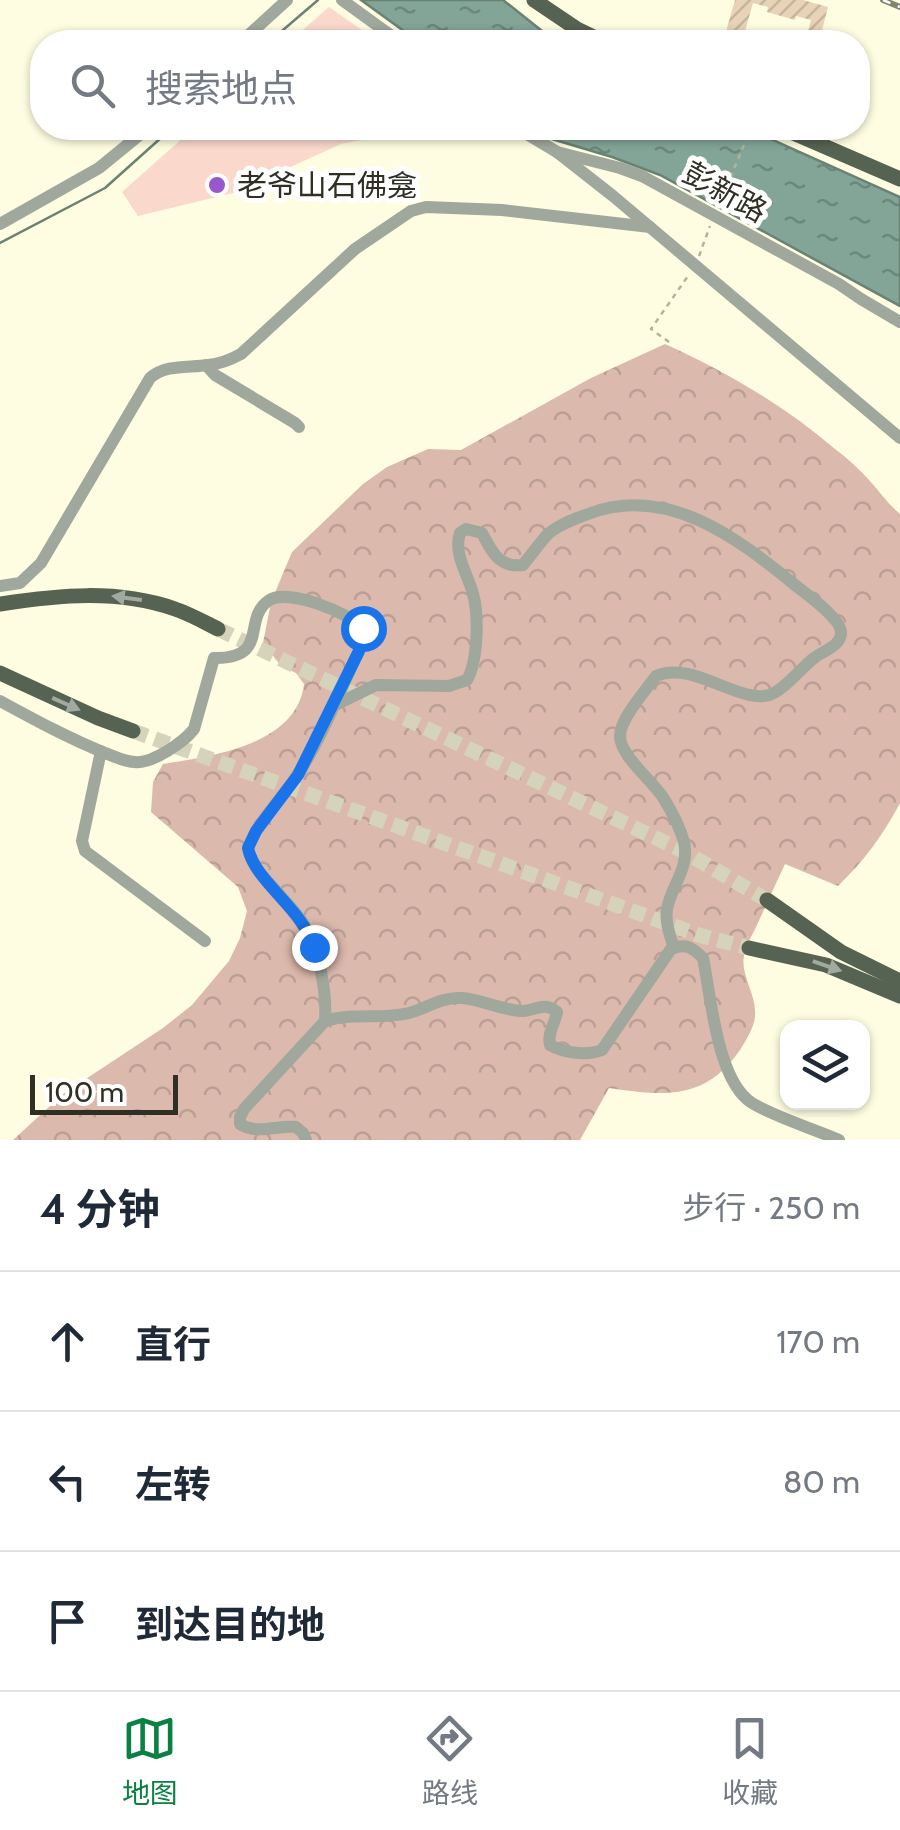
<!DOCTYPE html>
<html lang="zh">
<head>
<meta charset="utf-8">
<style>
  body { margin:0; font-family:Cabin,"Noto Sans SC",sans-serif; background:#f2f2f3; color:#1f2937 }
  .controls { position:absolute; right:30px; bottom:30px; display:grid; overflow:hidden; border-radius:20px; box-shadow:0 2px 8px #0004 }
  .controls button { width:90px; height:90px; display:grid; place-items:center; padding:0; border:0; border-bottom:2px solid #e0e1e3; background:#fff; color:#1f2937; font:50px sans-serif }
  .scale { position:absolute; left:30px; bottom:25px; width:148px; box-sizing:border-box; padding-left:10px; border:5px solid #2f2f24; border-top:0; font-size:28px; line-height:35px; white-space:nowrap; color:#2f2f24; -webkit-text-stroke:8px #fff; paint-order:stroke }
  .stop { position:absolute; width:30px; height:30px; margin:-22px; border:8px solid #1a73e8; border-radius:50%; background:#fff }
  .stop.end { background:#1a73e8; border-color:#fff; box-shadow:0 2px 10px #0008 }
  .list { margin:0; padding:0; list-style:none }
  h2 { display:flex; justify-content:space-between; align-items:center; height:130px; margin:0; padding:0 40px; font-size:42px }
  h2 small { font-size:32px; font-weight:400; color:#747a83 }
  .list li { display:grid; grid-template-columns:65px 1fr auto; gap:30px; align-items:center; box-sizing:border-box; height:140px; padding:0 40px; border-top:2px solid #e0e1e3 }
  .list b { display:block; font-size:38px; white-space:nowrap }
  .list em { font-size:32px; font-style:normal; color:#747a83 }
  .icon { flex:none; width:55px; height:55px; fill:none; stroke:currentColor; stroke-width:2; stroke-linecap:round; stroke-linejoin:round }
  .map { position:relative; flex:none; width:900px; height:1140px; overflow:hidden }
  .search { position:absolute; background:#fff; box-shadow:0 2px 8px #0004; left:30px; right:30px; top:30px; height:110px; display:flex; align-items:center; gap:25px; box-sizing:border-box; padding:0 35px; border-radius:40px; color:#747a83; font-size:38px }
  .sheet { height:550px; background:#fff }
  nav { display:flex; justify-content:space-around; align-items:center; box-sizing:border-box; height:140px; border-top:2px solid #e0e1e3; background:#fff; font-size:28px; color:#747a83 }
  nav a { display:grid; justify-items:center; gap:5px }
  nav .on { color:#0b8043 }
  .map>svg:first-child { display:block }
</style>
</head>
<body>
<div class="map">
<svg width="900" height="1140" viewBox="0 0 900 1140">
  <defs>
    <pattern id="forest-crowns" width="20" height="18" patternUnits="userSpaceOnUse" patternTransform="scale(2.5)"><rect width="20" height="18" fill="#dbb9ac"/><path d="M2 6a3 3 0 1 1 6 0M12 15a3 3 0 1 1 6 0" fill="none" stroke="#bc9f94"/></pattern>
    <pattern id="water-ripples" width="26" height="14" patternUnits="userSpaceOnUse" patternTransform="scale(2.5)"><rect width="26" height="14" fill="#83a597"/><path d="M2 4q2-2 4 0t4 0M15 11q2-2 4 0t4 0" fill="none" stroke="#6c877b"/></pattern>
    <pattern id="building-hatch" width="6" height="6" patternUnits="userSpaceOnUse" patternTransform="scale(2.5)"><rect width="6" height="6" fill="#e8d3b8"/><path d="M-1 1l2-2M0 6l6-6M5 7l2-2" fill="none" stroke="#c7b59e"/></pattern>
  </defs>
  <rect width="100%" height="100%" fill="#fefde1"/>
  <!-- forest -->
  <path fill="url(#forest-crowns)" d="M665,344C725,371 785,406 835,449C847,458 859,469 869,480C880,492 888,504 900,514V803C883,835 864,861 838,886L785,864C775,885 766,906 756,927C752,936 745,946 744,956C740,975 757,995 755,1016C754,1028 746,1040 740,1050C705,1101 664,1096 609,1088L580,1140H13L63,1094L163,1028L192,1005L229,961L240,938L247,911L238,887L151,812L153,782L163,764C212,756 297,745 304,684L296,673L281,666L263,643L271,602L292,552L363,484L387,467L428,449L461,450L591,378Z"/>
  <!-- park -->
  <g fill="#fad9cc">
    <path d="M329,7L379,42H289Z"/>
    <path d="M194,128H425L341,144L233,193L138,216L122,192Z"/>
  </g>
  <!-- water -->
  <g fill="url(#water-ripples)" stroke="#6a8274" stroke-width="2.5">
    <path d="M361,0H503L556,42H419Z"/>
    <path d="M536,128H746L900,197V306L660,175L612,157L552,139Z"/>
  </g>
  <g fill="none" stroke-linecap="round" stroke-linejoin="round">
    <!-- stream -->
    <g stroke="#6a8274" stroke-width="2.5">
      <path d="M269,42L318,0"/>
      <path d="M0,243L105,188L172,128"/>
    </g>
  </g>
  <!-- building -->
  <path fill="url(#building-hatch)" d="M735,0H803L828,7L819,42H805L811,20L796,16L795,20L767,12L768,7L753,3L742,42H723Z"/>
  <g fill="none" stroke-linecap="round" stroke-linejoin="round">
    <!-- major-tunnel -->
    <g stroke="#d5d4bb" stroke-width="15" stroke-dasharray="15 8" stroke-linecap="butt">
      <path d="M218,629L683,851L767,900"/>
      <path d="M133,731L702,936L749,948"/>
    </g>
    <!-- path -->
    <g stroke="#b3b29c" stroke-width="2.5" stroke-dasharray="5 5" stroke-linecap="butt">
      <path d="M759,128L765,130"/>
      <path d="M719,205L751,128"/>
      <path d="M699,256L710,226"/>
      <path d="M669,342L651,329L688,276"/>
    </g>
    <!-- minor -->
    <g stroke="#a0a79d" stroke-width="12">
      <path d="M342,0L400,42"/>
      <path d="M241,42L287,0"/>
      <path d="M517,128L557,152L620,168L642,176L839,284L861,299L900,322"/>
      <path d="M557,152L613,196L900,438"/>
      <path d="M0,224L99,168L148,128"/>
      <path d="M206,365L215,375L295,423L299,427"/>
      <path d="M0,586L20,583L41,563L150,378C166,364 188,368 208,365C220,364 230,360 241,354L355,249L411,211L426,207L502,210L650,227"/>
      <path d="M0,701C35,720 68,738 105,753C114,756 124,762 135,762C152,764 184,742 194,729L214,658C270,659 242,620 268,601C287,587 349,613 363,628L364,635L359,651C339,692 322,739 296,777C281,800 258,821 248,848C251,866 266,879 278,893C286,902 296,912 303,923C319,948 327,992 325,1021L244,1109L240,1117V1124C256,1135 277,1125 296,1127L303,1133L306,1140"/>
      <path d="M333,706L376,685L449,686L467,680C478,661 479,615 473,594C468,574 453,554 460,533L466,529L482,533C492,552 499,568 523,565C531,555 539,544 547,535C557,525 575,519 588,514C667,484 736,537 795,585C806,594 842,619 841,633C841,646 823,651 814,658C801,668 789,685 774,693C744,709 694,659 656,676C646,690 620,719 620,736C620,756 653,781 664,799C672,812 680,827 684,842C690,868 671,886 667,909C665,923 670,935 674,948"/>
      <path d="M101,751L82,841L85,851L205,941"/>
      <path d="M325,1021C355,1012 381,1020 409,1013C427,1008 441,997 461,998C481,999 501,1010 521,1011C536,1011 543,1001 557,1012C555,1024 547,1033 550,1045C564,1053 587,1056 602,1050L671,949C686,943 692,947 703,958C711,997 717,1081 752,1103C775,1117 814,1129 839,1140"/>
    </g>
    <!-- major -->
    <g stroke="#566252" stroke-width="15">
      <path d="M534,0L577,29L604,42"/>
      <path d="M782,128L900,179"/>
      <path d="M0,604C59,595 117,589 175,609C190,614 204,622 218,629"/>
      <path d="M0,673L98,718L133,731"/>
      <path d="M767,900L841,952L900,981"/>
      <path d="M749,948L826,965L900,996"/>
    </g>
    <!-- rail casing -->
    <g stroke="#848472" stroke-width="6">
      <path id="rail" d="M883,0L900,7"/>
    </g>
    <!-- rail -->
    <use href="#rail" stroke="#fff" stroke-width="2.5" stroke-dasharray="8" stroke-linecap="butt"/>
  </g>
  <!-- one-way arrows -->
  <defs><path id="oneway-solid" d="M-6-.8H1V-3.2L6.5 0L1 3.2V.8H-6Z" transform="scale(2.5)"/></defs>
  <g fill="#a2a9a0">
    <use href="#oneway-solid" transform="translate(127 598) rotate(-172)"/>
    <use href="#oneway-solid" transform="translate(66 704) rotate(24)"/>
    <use href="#oneway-solid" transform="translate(827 966) rotate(19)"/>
  </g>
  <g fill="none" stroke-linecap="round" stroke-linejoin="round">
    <!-- route -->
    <path stroke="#1a73e8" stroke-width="12" d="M314,947C301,907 255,882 248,848L256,831L298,775L359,651L364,635L363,628"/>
  </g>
  <!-- markers -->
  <circle fill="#9757cd" stroke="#fff" stroke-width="4" cx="217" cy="185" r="10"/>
  <g text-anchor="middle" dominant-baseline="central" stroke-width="10" stroke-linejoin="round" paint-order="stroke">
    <!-- poi labels -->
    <g font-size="30" fill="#2f2f24" stroke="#fff" text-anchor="start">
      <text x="237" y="185">老爷山石佛龛</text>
    </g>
    <!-- street labels -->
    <g font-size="30" fill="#2f2f24" stroke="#fff">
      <text transform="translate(725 192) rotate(29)">彭新路</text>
    </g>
  </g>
</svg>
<div class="controls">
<button><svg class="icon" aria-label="layers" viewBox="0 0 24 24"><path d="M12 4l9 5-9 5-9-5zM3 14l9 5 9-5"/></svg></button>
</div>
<div class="scale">100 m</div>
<div class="stop" style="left:363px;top:628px"></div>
<div class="stop end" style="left:314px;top:947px"></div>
<div class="search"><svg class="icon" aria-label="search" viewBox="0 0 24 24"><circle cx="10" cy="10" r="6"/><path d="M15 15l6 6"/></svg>搜索地点</div>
</div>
<section class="sheet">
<h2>4 分钟<small>步行 · 250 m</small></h2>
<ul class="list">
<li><svg class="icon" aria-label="ahead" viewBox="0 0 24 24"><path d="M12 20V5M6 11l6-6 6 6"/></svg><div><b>直行</b></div><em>170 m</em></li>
<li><svg class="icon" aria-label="left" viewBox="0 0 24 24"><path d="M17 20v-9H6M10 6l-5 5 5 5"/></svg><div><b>左转</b></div><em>80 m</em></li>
<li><svg class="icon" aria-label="arrive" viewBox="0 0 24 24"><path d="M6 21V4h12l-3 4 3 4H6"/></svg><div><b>到达目的地</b></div></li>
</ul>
</section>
<nav>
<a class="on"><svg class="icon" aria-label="map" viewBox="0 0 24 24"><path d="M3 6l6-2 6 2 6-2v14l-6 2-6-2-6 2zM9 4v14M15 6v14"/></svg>地图</a>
<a><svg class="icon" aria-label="directions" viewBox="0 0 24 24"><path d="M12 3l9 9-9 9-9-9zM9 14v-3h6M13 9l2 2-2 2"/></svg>路线</a>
<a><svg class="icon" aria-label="saved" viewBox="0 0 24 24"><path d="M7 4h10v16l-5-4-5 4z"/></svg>收藏</a>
</nav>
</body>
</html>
